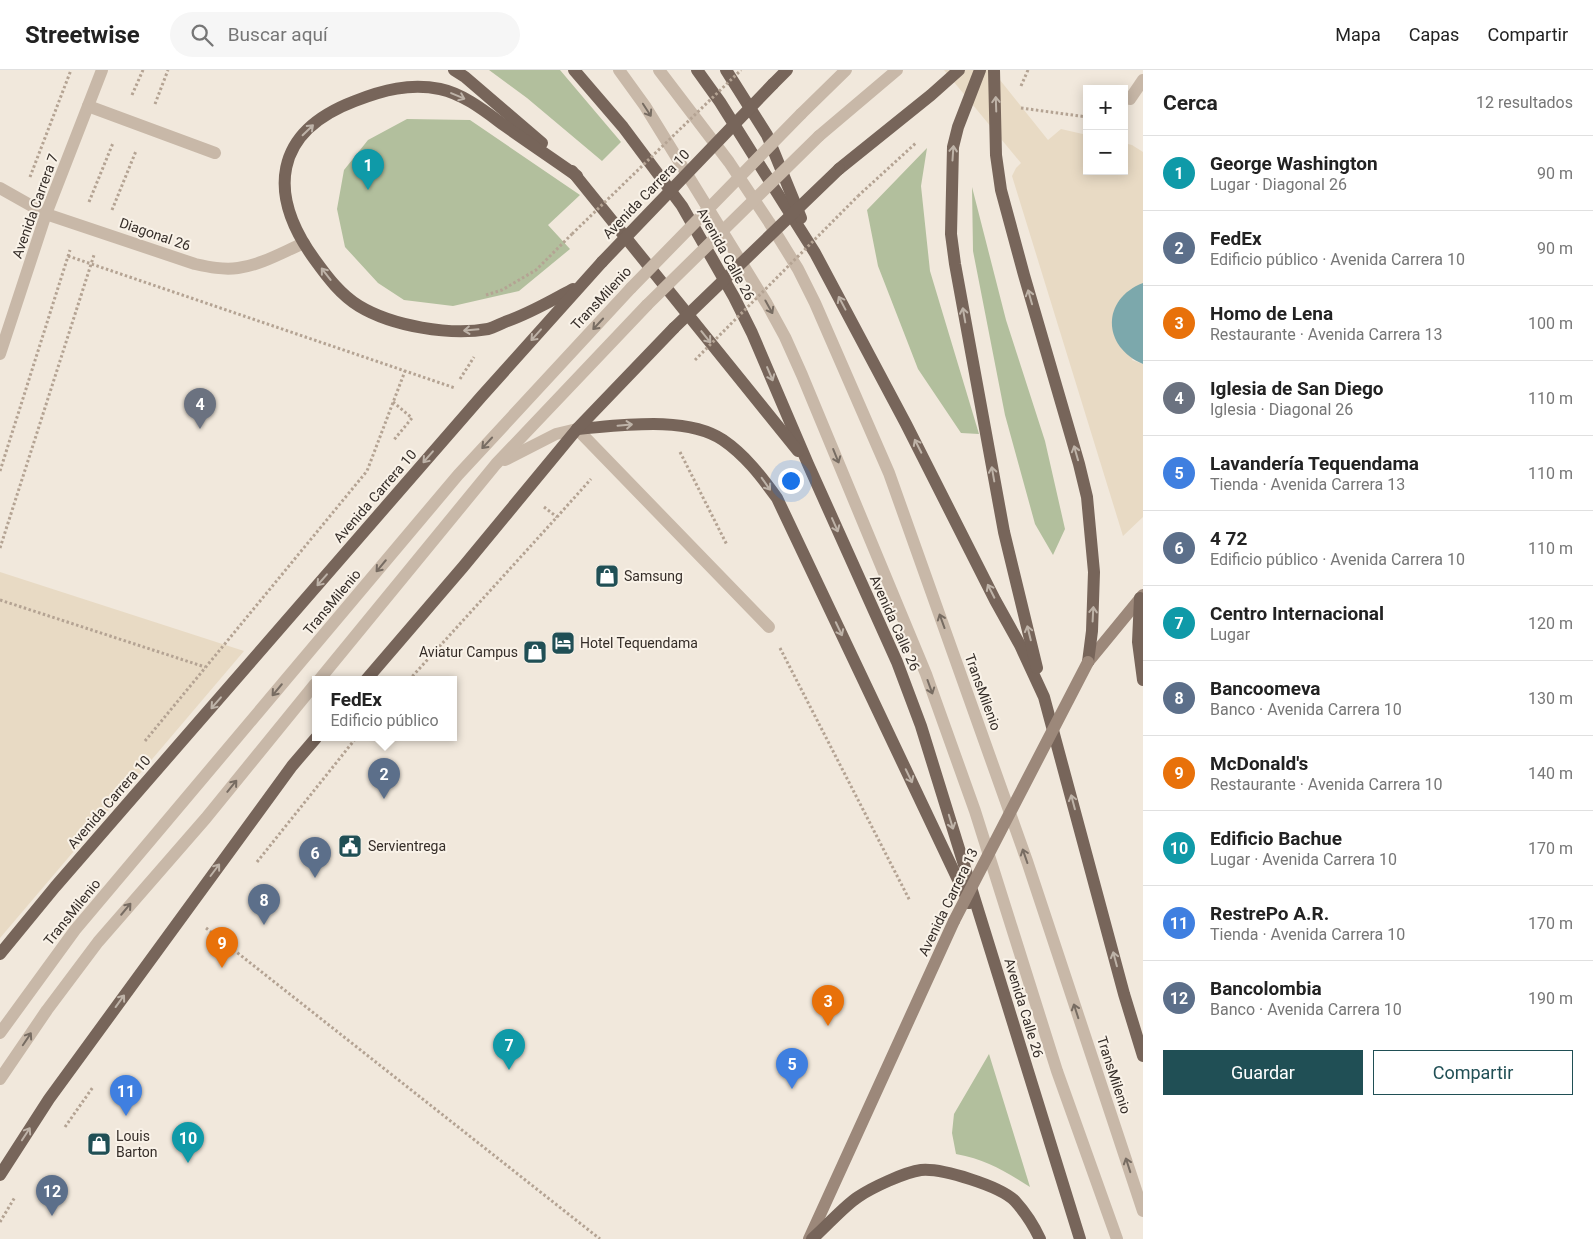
<!DOCTYPE html>
<html lang="es">
<head>
<meta charset="utf-8">
<style>
  body { margin:0; font-family:Roboto,sans-serif; background:#f6f6f6; color:#222 }
  .controls { position:absolute; right:15px; top:15px; display:grid; overflow:hidden; border-radius:0px; box-shadow:0 2px 12px #0003 }
  .controls button { width:45px; height:45px; display:grid; place-items:center; padding:0; border:0; border-bottom:1px solid #e0e0e0; background:#fff; color:#222; font:25px sans-serif }
  .you { position:absolute; left:790px; top:410px; width:18px; height:18px; margin:-12px; border:4px solid #fff; border-radius:50%; background:#1a73e8; box-shadow:0 0 0 8px #1a73e833 }
  .badge { display:grid; place-items:center; width:32px; height:32px; border-radius:50%; background:#204f55; color:#fff; font-size:16px; font-weight:700 }
  .pin { position:absolute; translate:-50% -41px; filter:drop-shadow(0 1px 2px #0008) }
  .pin::after { content:''; position:absolute; top:26px; width:18px; height:15px; background:inherit; clip-path:polygon(0 0,100% 0,50% 100%) }
  .popup { position:absolute; left:312px; top:606px; width:145px; height:65px; box-sizing:border-box; display:grid; place-content:center; border-radius:0px; background:#fff; filter:drop-shadow(0 1px 4px #0005); font-size:16px; white-space:nowrap; color:#767676 }
  .popup b { font-size:19px; color:#222 }
  .popup::after { content:''; position:absolute; left:50%; top:100%; margin-left:-10px; border:10px solid transparent; border-top-color:#fff }
  .list { margin:0; padding:0; list-style:none }
  h2 { display:flex; justify-content:space-between; align-items:center; height:65px; margin:0; padding:0 20px; font-size:21px }
  h2 small { font-size:16px; font-weight:400; color:#767676 }
  .list li { display:grid; grid-template-columns:32px 1fr auto; gap:15px; align-items:center; box-sizing:border-box; height:75px; padding:0 20px; border-top:1px solid #e0e0e0 }
  .list b { display:block; font-size:19px; white-space:nowrap }
  .list p { margin:0; font-size:16px; white-space:nowrap; color:#767676 }
  .list em { font-size:16px; font-style:normal; color:#767676 }
  .actions { display:flex; gap:10px; padding:15px 20px }
  .actions a { flex:1; padding:11px 0; border:1px solid #204f55; border-radius:0px; text-align:center; font-size:18px; color:#204f55 }
  .actions .main { background:#204f55; color:#fff }
  .icon { flex:none; width:28px; height:28px; fill:none; stroke:currentColor; stroke-width:2; stroke-linecap:round; stroke-linejoin:round }
  .map { position:relative; flex:none; width:1143px; height:1169px; overflow:hidden }
  header { display:flex; align-items:center; gap:30px; box-sizing:border-box; height:70px; padding:0 25px; background:#fff; border-bottom:1px solid #e0e0e0 }
  header strong { font-size:24px }
  nav { display:flex; gap:28px; margin-inline-start:auto; font-size:18px }
  .search { width:350px; height:45px; background:#f6f6f6; display:flex; align-items:center; gap:12px; box-sizing:border-box; padding:0 18px; border-radius:28px; color:#767676; font-size:19px }
  main { display:flex }
  aside { flex:1; background:#fff }
  .map>svg:first-child { display:block }
</style>
</head>
<body>
<header>
<strong>Streetwise</strong>
<div class="search"><svg class="icon" aria-label="search" viewBox="0 0 24 24"><circle cx="10" cy="10" r="6"/><path d="M15 15l6 6"/></svg>Buscar aquí</div>
<nav><a>Mapa</a><a>Capas</a><a>Compartir</a></nav>
</header>
<main>
<div class="map">
<svg width="1143" height="1169" viewBox="0 0 1143 1169">
  <rect width="100%" height="100%" fill="#f1e8dc"/>
  <!-- green -->
  <g fill="#b2bf9d">
    <path d="M489,0H560L621,72L602,91L527,28Z"/>
    <path d="M407,49L470,50L580,125L548,155L570,179L519,221L453,236L404,230L378,213L345,177L337,139L344,100L368,70Z"/>
    <path d="M927,78L921,116L930,201L979,364L961,363L918,299L878,196L867,140Z"/>
    <path d="M972,117L1006,250L1045,371L1065,459L1053,485L1035,454L1005,345L973,181Z"/>
    <path d="M989,984L1030,1117C1003,1100 987,1090 956,1084L952,1063L954,1044Z"/>
  </g>
  <!-- plaza -->
  <g fill="#e8dac4">
    <path d="M944,0H992L1048,70L1061,59L1087,65V101H1124V73L1132,75L1143,82V240L1132,290L1143,294V447L1123,466L1012,106L1016,98L1021,93Z"/>
    <path d="M0,502L244,581L0,868Z"/>
  </g>
  <!-- water -->
  <path fill="#7ca8ac" d="M1143,213V294C1102,277 1101,229 1143,213Z"/>
  <g fill="none" stroke-linecap="round" stroke-linejoin="round">
    <!-- path -->
    <g stroke="#b4a393" stroke-width="3" stroke-dasharray="2.5 2.5" stroke-linecap="butt">
      <path d="M1021,16L1028,0"/>
      <path d="M132,25L143,0"/>
      <path d="M155,34L168,0"/>
      <path d="M1021,38L1087,47"/>
      <path d="M30,107L71,0"/>
      <path d="M858,126L917,72"/>
      <path d="M89,132L113,73"/>
      <path d="M112,140L136,81"/>
      <path d="M68,186L455,318"/>
      <path d="M486,225L502,220L536,200L572,164"/>
      <path d="M460,309L474,287"/>
      <path d="M393,332L412,348L393,371"/>
      <path d="M680,382L727,475"/>
      <path d="M0,401L70,180"/>
      <path d="M544,437L557,447"/>
      <path d="M0,478L94,185"/>
      <path d="M0,530L205,597"/>
      <path d="M780,578L910,831"/>
      <path d="M409,610L557,447L591,409"/>
      <path d="M145,671L367,401L405,301"/>
      <path d="M257,792L356,668"/>
      <path d="M206,858L600,1169"/>
      <path d="M65,1057L93,1017"/>
      <path d="M0,1152L15,1127"/>
    </g>
    <!-- service -->
    <g stroke="#c8b8a8" stroke-width="12">
      <path d="M619,0L645,36L767,234L785,267L802,305L926,604L975,741L1057,1001L1117,1169"/>
      <path d="M659,0L729,92L769,152L798,199L815,233L889,403L1027,791L1143,1141"/>
      <path d="M88,36L215,83"/>
      <path d="M801,44L846,0"/>
      <path d="M819,66L897,0"/>
      <path d="M505,390L556,364L577,359L769,557"/>
      <path d="M319,610L496,394L647,235"/>
      <path d="M0,963L75,860L458,405L631,218"/>
      <path d="M0,1009L47,940L98,872L206,748L315,614"/>
    </g>
    <!-- minor -->
    <g stroke="#c8b8a8" stroke-width="12">
      <path d="M1130,29L1143,10"/>
      <path d="M0,118L46,144L195,194C209,197 223,200 238,198C261,195 283,182 304,173"/>
    </g>
    <!-- tertiary -->
    <path stroke="#c8b8a8" stroke-width="12" d="M0,284L46,144L102,0"/>
    <!-- secondary -->
    <g stroke="#9c887a" stroke-width="12">
      <path d="M1088,592L1143,525"/>
      <path d="M809,1169L954,851"/>
    </g>
    <!-- primary -->
    <g stroke="#77655a" stroke-width="12">
      <path d="M454,0L465,7L542,73"/>
      <path d="M574,0L623,57L682,136L734,227L752,263L808,394L897,592L921,656L1080,1169"/>
      <path d="M697,0L720,32L815,183L906,354L995,530L1020,575L1044,627L1124,924L1143,986"/>
      <path d="M726,0L767,65L801,148"/>
      <path d="M980,0L958,57L953,77L951,164L955,194L1004,462L1037,598"/>
      <path d="M994,0L996,85L1001,120L1024,205L1079,394L1087,427L1094,502L1092,561L1088,592"/>
      <path d="M773,14L787,0"/>
      <path d="M839,99L931,25L959,0"/>
      <path d="M572,101L798,381"/>
      <path d="M573,219C551,231 529,244 505,252C500,254 493,258 488,259C450,266 392,256 359,236C341,225 328,208 315,190C267,124 273,62 355,31C383,20 410,13 440,19C464,24 486,42 505,56C529,73 553,89 577,106"/>
      <path d="M577,359C618,356 686,345 723,370C745,385 761,406 777,428L969,833"/>
      <path d="M1140,528L1138,572L1143,610"/>
      <path d="M366,610L463,497L577,359L674,258"/>
      <path d="M0,884L55,817L481,327L602,192"/>
      <path d="M0,1105L49,1029L292,696L316,668"/>
      <path d="M812,1169C826,1157 843,1137 858,1127C871,1118 905,1102 921,1100C942,1098 1000,1116 1015,1131C1025,1142 1034,1156 1040,1169"/>
    </g>
    <!-- path-bridge -->
    <g stroke="#b4a393" stroke-width="3" stroke-dasharray="2.5 2.5" stroke-linecap="butt">
      <path d="M572,164L741,0"/>
      <path d="M695,290L858,126"/>
    </g>
    <!-- service-bridge -->
    <g stroke="#c8b8a8" stroke-width="12">
      <path d="M631,218L801,44"/>
      <path d="M647,235L819,66"/>
    </g>
    <!-- secondary-bridge -->
    <path stroke="#9c887a" stroke-width="12" d="M954,851L1088,592"/>
    <!-- primary-bridge -->
    <g stroke="#77655a" stroke-width="12">
      <path d="M602,192L773,14"/>
      <path d="M674,258L839,99"/>
    </g>
  </g>
  <!-- one-way arrows -->
  <defs><path id="oneway-shaft" d="M-6 0H5M1.5-3L5.5 0L1.5 3" fill="none" stroke-width="1.6" stroke-linecap="round" stroke-linejoin="round" transform="scale(1.25)"/></defs>
  <g stroke="#beb3a8">
    <use href="#oneway-shaft" transform="translate(458 26) rotate(23)"/>
    <use href="#oneway-shaft" transform="translate(996 34) rotate(-92)"/>
    <use href="#oneway-shaft" transform="translate(308 60) rotate(-44)"/>
    <use href="#oneway-shaft" transform="translate(953 83) rotate(-86)"/>
    <use href="#oneway-shaft" transform="translate(326 204) rotate(-128)"/>
    <use href="#oneway-shaft" transform="translate(1030 227) rotate(-106)"/>
    <use href="#oneway-shaft" transform="translate(842 233) rotate(-118)"/>
    <use href="#oneway-shaft" transform="translate(964 245) rotate(-100)"/>
    <use href="#oneway-shaft" transform="translate(471 260) rotate(175)"/>
    <use href="#oneway-shaft" transform="translate(536 265) rotate(132)"/>
    <use href="#oneway-shaft" transform="translate(706 267) rotate(51)"/>
    <use href="#oneway-shaft" transform="translate(770 304) rotate(67)"/>
    <use href="#oneway-shaft" transform="translate(625 355) rotate(-5)"/>
    <use href="#oneway-shaft" transform="translate(918 376) rotate(-117)"/>
    <use href="#oneway-shaft" transform="translate(1076 383) rotate(-106)"/>
    <use href="#oneway-shaft" transform="translate(428 387) rotate(131)"/>
    <use href="#oneway-shaft" transform="translate(993 404) rotate(-100)"/>
    <use href="#oneway-shaft" transform="translate(766 414) rotate(55)"/>
    <use href="#oneway-shaft" transform="translate(835 455) rotate(66)"/>
    <use href="#oneway-shaft" transform="translate(322 510) rotate(131)"/>
    <use href="#oneway-shaft" transform="translate(991 521) rotate(-117)"/>
    <use href="#oneway-shaft" transform="translate(1093 544) rotate(-87)"/>
    <use href="#oneway-shaft" transform="translate(839 559) rotate(65)"/>
    <use href="#oneway-shaft" transform="translate(1029 563) rotate(-104)"/>
    <use href="#oneway-shaft" transform="translate(216 633) rotate(131)"/>
    <use href="#oneway-shaft" transform="translate(909 706) rotate(64)"/>
    <use href="#oneway-shaft" transform="translate(1073 732) rotate(-105)"/>
    <use href="#oneway-shaft" transform="translate(951 752) rotate(73)"/>
    <use href="#oneway-shaft" transform="translate(215 800) rotate(-53)"/>
    <use href="#oneway-shaft" transform="translate(1115 889) rotate(-105)"/>
    <use href="#oneway-shaft" transform="translate(120 931) rotate(-54)"/>
    <use href="#oneway-shaft" transform="translate(26 1064) rotate(-57)"/>
  </g>
  <g stroke="#776c62">
    <use href="#oneway-shaft" transform="translate(647 40) rotate(57)"/>
    <use href="#oneway-shaft" transform="translate(769 237) rotate(61)"/>
    <use href="#oneway-shaft" transform="translate(598 254) rotate(133)"/>
    <use href="#oneway-shaft" transform="translate(487 373) rotate(133)"/>
    <use href="#oneway-shaft" transform="translate(836 386) rotate(68)"/>
    <use href="#oneway-shaft" transform="translate(381 496) rotate(130)"/>
    <use href="#oneway-shaft" transform="translate(942 551) rotate(-110)"/>
    <use href="#oneway-shaft" transform="translate(930 617) rotate(70)"/>
    <use href="#oneway-shaft" transform="translate(277 620) rotate(130)"/>
    <use href="#oneway-shaft" transform="translate(232 716) rotate(-51)"/>
    <use href="#oneway-shaft" transform="translate(1025 786) rotate(-109)"/>
    <use href="#oneway-shaft" transform="translate(126 839) rotate(-50)"/>
    <use href="#oneway-shaft" transform="translate(1076 941) rotate(-108)"/>
    <use href="#oneway-shaft" transform="translate(27 969) rotate(-56)"/>
    <use href="#oneway-shaft" transform="translate(1128 1095) rotate(-108)"/>
  </g>
  <!-- icons -->
  <defs>
    <g id="shop-square" transform="scale(1.25)"><rect x="-9" y="-9" width="18" height="18" rx="4" fill="#204f55" stroke="#f9f2e8"/><path d="M-5-2.5h2.3a2.7 3.5 0 0 1 5.4 0H5L5.5 6h-11ZM-1.5-2.5h3a1.5 2.3 0 0 0-3 0Z" fill="#fff"/></g>
    <g id="hotel-square" transform="scale(1.25)"><rect x="-9" y="-9" width="18" height="18" rx="4" fill="#204f55" stroke="#f9f2e8"/><path d="M-6-4.5h1.5V1H6V5H4.5V3h-9V5H-6ZM-4 0a1.8 1.8 0 1 1 3.6 0ZM.5 0V-2.5h3Q6-2.5 6 0Z" fill="#fff"/></g>
    <g id="civic-square" transform="scale(1.25)"><rect x="-9" y="-9" width="18" height="18" rx="4" fill="#204f55" stroke="#f9f2e8"/><path d="M-.6-6.5H3V-4.5H.6V-3L4-1V1h2V6H-6V1h2V-1L-.6-3ZM-1.2 2.5V6h2.4V2.5Z" fill="#fff"/></g>
  </defs>
  <g fill-rule="evenodd">
    <use href="#shop-square" x="607" y="506"/>
    <use href="#hotel-square" x="563" y="573"/>
    <use href="#shop-square" x="535" y="582"/>
    <use href="#civic-square" x="350" y="776"/>
    <use href="#shop-square" x="99" y="1074"/>
  </g>
  <g text-anchor="middle" dominant-baseline="central" stroke-width="4" stroke-linejoin="round" paint-order="stroke">
    <!-- street labels -->
    <g font-size="14" fill="#352d28" stroke="#f9f2e8">
      <text transform="translate(646 124) rotate(-46)">Avenida Carrera 10</text>
      <text transform="translate(35 136) rotate(-70)">Avenida Carrera 7</text>
      <text transform="translate(155 164) rotate(19)">Diagonal 26</text>
      <text transform="translate(726 184) rotate(61)">Avenida Calle 26</text>
      <text transform="translate(601 228) rotate(-47)">TransMilenio</text>
      <text transform="translate(375 426) rotate(-49)">Avenida Carrera 10</text>
      <text transform="translate(332 532) rotate(-50)">TransMilenio</text>
      <text transform="translate(895 553) rotate(66)">Avenida Calle 26</text>
      <text transform="translate(983 622) rotate(70)">TransMilenio</text>
      <text transform="translate(109 732) rotate(-49)">Avenida Carrera 10</text>
      <text transform="translate(948 832) rotate(-64)">Avenida Carrera 13</text>
      <text transform="translate(72 842) rotate(-51)">TransMilenio</text>
      <text transform="translate(1024 938) rotate(73)">Avenida Calle 26</text>
      <text transform="translate(1114 1005) rotate(72)">TransMilenio</text>
    </g>
    <!-- poi labels -->
    <g font-size="14" fill="#352d28" stroke="#f9f2e8" text-anchor="start">
      <text x="624" y="506">Samsung</text>
      <text x="580" y="573">Hotel Tequendama</text>
      <text x="518" y="582" text-anchor="end">Aviatur Campus</text>
      <text x="368" y="776">Servientrega</text>
      <text x="116" y="1066">Louis<tspan x="116" dy="16">Barton</tspan></text>
    </g>
  </g>
</svg>
<div class="controls">
<button>+</button>
<button>−</button>
</div>
<div class="you"></div>
<div class="pin badge" style="left:368px;top:120px;background:#0f9aa8">1</div>
<div class="pin badge" style="left:384px;top:729px;background:#5c6f8a">2</div>
<div class="popup"><b>FedEx</b>Edificio público</div>
<div class="pin badge" style="left:828px;top:956px;background:#e8710a">3</div>
<div class="pin badge" style="left:200px;top:359px;background:#6b7280">4</div>
<div class="pin badge" style="left:792px;top:1019px;background:#3f7fe0">5</div>
<div class="pin badge" style="left:315px;top:808px;background:#5c6f8a">6</div>
<div class="pin badge" style="left:509px;top:1000px;background:#0f9aa8">7</div>
<div class="pin badge" style="left:264px;top:855px;background:#5c6f8a">8</div>
<div class="pin badge" style="left:222px;top:898px;background:#e8710a">9</div>
<div class="pin badge" style="left:188px;top:1093px;background:#0f9aa8">10</div>
<div class="pin badge" style="left:126px;top:1046px;background:#3f7fe0">11</div>
<div class="pin badge" style="left:52px;top:1146px;background:#5c6f8a">12</div>
</div>
<aside>
<h2>Cerca<small>12 resultados</small></h2>
<ul class="list">
<li><span class="badge" style="background:#0f9aa8">1</span><div><b>George Washington</b><p>Lugar · Diagonal 26</p></div><em>90 m</em></li>
<li><span class="badge" style="background:#5c6f8a">2</span><div><b>FedEx</b><p>Edificio público · Avenida Carrera 10</p></div><em>90 m</em></li>
<li><span class="badge" style="background:#e8710a">3</span><div><b>Homo de Lena</b><p>Restaurante · Avenida Carrera 13</p></div><em>100 m</em></li>
<li><span class="badge" style="background:#6b7280">4</span><div><b>Iglesia de San Diego</b><p>Iglesia · Diagonal 26</p></div><em>110 m</em></li>
<li><span class="badge" style="background:#3f7fe0">5</span><div><b>Lavandería Tequendama</b><p>Tienda · Avenida Carrera 13</p></div><em>110 m</em></li>
<li><span class="badge" style="background:#5c6f8a">6</span><div><b>4 72</b><p>Edificio público · Avenida Carrera 10</p></div><em>110 m</em></li>
<li><span class="badge" style="background:#0f9aa8">7</span><div><b>Centro Internacional</b><p>Lugar</p></div><em>120 m</em></li>
<li><span class="badge" style="background:#5c6f8a">8</span><div><b>Bancoomeva</b><p>Banco · Avenida Carrera 10</p></div><em>130 m</em></li>
<li><span class="badge" style="background:#e8710a">9</span><div><b>McDonald's</b><p>Restaurante · Avenida Carrera 10</p></div><em>140 m</em></li>
<li><span class="badge" style="background:#0f9aa8">10</span><div><b>Edificio Bachue</b><p>Lugar · Avenida Carrera 10</p></div><em>170 m</em></li>
<li><span class="badge" style="background:#3f7fe0">11</span><div><b>RestrePo A.R.</b><p>Tienda · Avenida Carrera 10</p></div><em>170 m</em></li>
<li><span class="badge" style="background:#5c6f8a">12</span><div><b>Bancolombia</b><p>Banco · Avenida Carrera 10</p></div><em>190 m</em></li>
</ul>
<div class="actions"><a class="main">Guardar</a><a>Compartir</a></div>
</aside>
</main>
</body>
</html>
